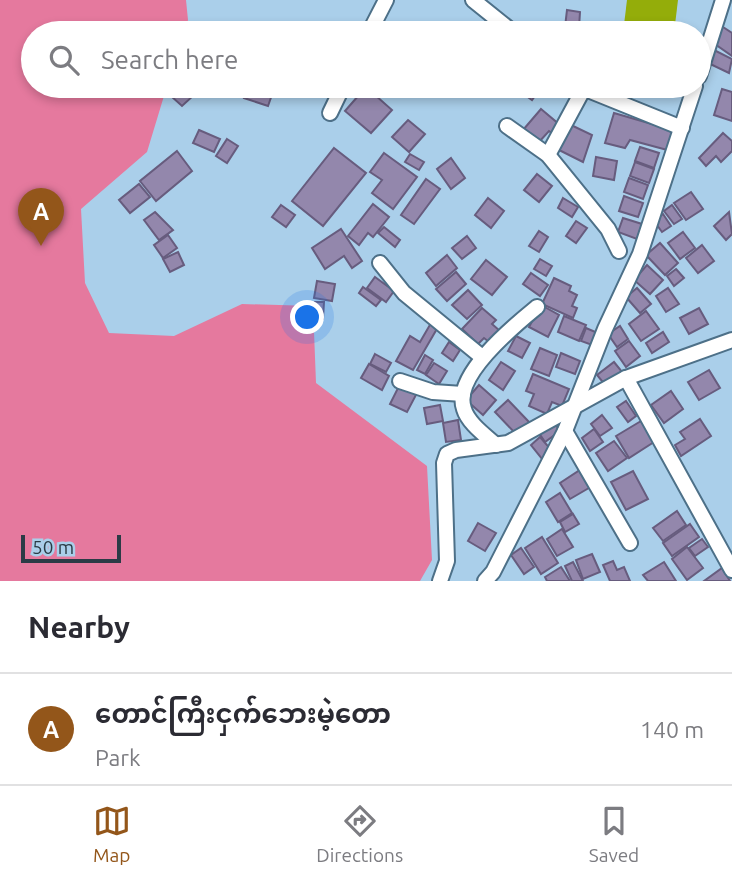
<!DOCTYPE html>
<html lang="en">
<head>
<meta charset="utf-8">
<style>
  body { margin:0; font-family:Ubuntu,"Noto Sans Myanmar",sans-serif; background:#f7f7f7; color:#2b2b33 }
  .scale { position:absolute; left:21px; bottom:18px; width:100px; box-sizing:border-box; padding-left:7px; border:4px solid #2b3b46; border-top:0; font-size:19px; line-height:24px; white-space:nowrap; color:#2b3b46; -webkit-text-stroke:5px #aacfea; paint-order:stroke }
  .you { position:absolute; left:308px; top:318px; width:24px; height:24px; margin:-18px; border:5px solid #fff; border-radius:50%; background:#1a73e8; box-shadow:0 0 0 10px #1a73e833 }
  .badge { display:grid; place-items:center; width:46px; height:46px; border-radius:50%; background:#93561a; color:#fff; font-size:23px; font-weight:700 }
  .pin { position:absolute; translate:-50% -58px; filter:drop-shadow(0 2px 4px #0008) }
  .pin::after { content:''; position:absolute; top:37px; width:24px; height:21px; background:inherit; clip-path:polygon(0 0,100% 0,50% 100%) }
  .list { margin:0; padding:0; list-style:none }
  h2 { display:flex; justify-content:space-between; align-items:center; height:91px; margin:0; padding:0 28px; font-size:30px }
  h2 small { font-size:23px; font-weight:400; color:#7c7c81 }
  .list li { display:grid; grid-template-columns:46px 1fr auto; gap:21px; align-items:center; box-sizing:border-box; height:112px; padding:0 28px; border-top:2px solid #e1e1e2 }
  .list b { display:block; font-size:26px; white-space:nowrap }
  .list p { margin:0; font-size:23px; white-space:nowrap; color:#7c7c81 }
  .list em { font-size:23px; font-style:normal; color:#7c7c81 }
  .icon { flex:none; width:38px; height:38px; fill:none; stroke:currentColor; stroke-width:2; stroke-linecap:round; stroke-linejoin:round }
  .map { position:relative; flex:none; width:732px; height:581px; overflow:hidden }
  .search { position:absolute; background:#fff; box-shadow:0 4px 10px #0003; left:21px; right:21px; top:21px; height:77px; display:flex; align-items:center; gap:18px; box-sizing:border-box; padding:0 24px; border-radius:38px; color:#7c7c81; font-size:26px }
  .sheet { height:203px; background:#fff }
  nav { display:flex; justify-content:space-around; align-items:center; box-sizing:border-box; height:98px; border-top:2px solid #e1e1e2; background:#fff; font-size:19px; color:#7c7c81 }
  nav a { display:grid; justify-items:center; gap:4px }
  nav .on { color:#93561a }
  .map>svg:first-child { display:block }
</style>
</head>
<body>
<div class="map">
<svg width="732" height="581" viewBox="0 0 732 581">
  <rect width="100%" height="100%" fill="#aacfea"/>
  <!-- green -->
  <path fill="#e5799e" d="M0,0H186L188,20L184,33H33V86H167L147,152L81,209L85,283L109,333L174,336L242,304L313,306L316,383L427,466L432,560L420,581H0Z"/>
  <!-- water -->
  <path fill="#94ad0a" d="M627,0H678L674,33H623Z"/>
  <!-- building -->
  <g fill="#9387ac" stroke="#675c7e" stroke-width="2">
    <path d="M567,10L580,12L579,28L565,27Z"/>
    <path d="M723,27L732,33V56L712,42Z"/>
    <path d="M712,49L732,59L729,73L706,62Z"/>
    <path d="M182,86H187L195,94L182,106L171,96Z"/>
    <path d="M248,86H275L268,106L244,98Z"/>
    <path d="M519,86H542L532,100L517,89Z"/>
    <path d="M366,87L392,110L371,133L345,111Z"/>
    <path d="M722,89L732,92V121L714,115Z"/>
    <path d="M541,109L560,125L553,134L549,131L538,143L523,130Z"/>
    <path d="M614,113L676,131L671,151L630,140L625,148L605,143Z"/>
    <path d="M408,120L425,134L409,152L392,137Z"/>
    <path d="M571,125L592,135L583,162L559,150Z"/>
    <path d="M199,130L220,139L214,152L193,143Z"/>
    <path d="M723,133L732,141V151L721,162L716,156L706,166L699,158Z"/>
    <path d="M227,139L238,146L227,163L216,156Z"/>
    <path d="M640,147L659,153L654,168L635,161Z"/>
    <path d="M334,148L366,173L323,226L292,201Z"/>
    <path d="M177,151L192,171L156,201L140,181Z"/>
    <path d="M384,153L417,177L393,209L372,193L382,180L370,172Z"/>
    <path d="M410,154L424,162L419,170L405,162Z"/>
    <path d="M596,157L617,161L614,180L593,176Z"/>
    <path d="M451,158L465,178L451,189L437,169Z"/>
    <path d="M635,162L654,169L649,183L630,176Z"/>
    <path d="M537,174L552,186L539,202L524,190Z"/>
    <path d="M629,178L648,185L643,199L624,192Z"/>
    <path d="M426,179L440,189L414,224L401,215Z"/>
    <path d="M139,184L150,197L130,213L119,200Z"/>
    <path d="M691,192L703,209L686,220L674,203Z"/>
    <path d="M624,196L643,203L638,217L619,211Z"/>
    <path d="M488,198L504,211L491,228L475,215Z"/>
    <path d="M563,198L578,207L572,217L558,208Z"/>
    <path d="M373,204L389,217L373,237L368,233L359,245L348,236Z"/>
    <path d="M281,205L295,215L286,227L272,217Z"/>
    <path d="M672,205L682,219L674,224L664,211Z"/>
    <path d="M155,212L173,230L159,240L144,220Z"/>
    <path d="M729,212L732,234L726,240L714,226Z"/>
    <path d="M663,214L671,226L662,232L654,221Z"/>
    <path d="M623,218L642,224L637,239L618,232Z"/>
    <path d="M576,221L587,228L576,243L566,236Z"/>
    <path d="M384,227L400,240L395,247L378,233Z"/>
    <path d="M341,229L362,261L352,268L344,256L325,269L312,248Z"/>
    <path d="M539,231L548,237L539,252L529,246Z"/>
    <path d="M683,232L695,248L680,259L668,243Z"/>
    <path d="M168,235L177,248L163,258L154,245Z"/>
    <path d="M467,236L476,248L462,259L452,248Z"/>
    <path d="M660,243L678,263L665,275L646,255Z"/>
    <path d="M702,245L714,261L698,273L686,258Z"/>
    <path d="M178,252L184,265L170,272L163,259Z"/>
    <path d="M447,255L457,268L436,286L426,273Z"/>
    <path d="M540,259L552,266L546,276L534,269Z"/>
    <path d="M486,260L507,277L492,295L471,279Z"/>
    <path d="M647,265L663,280L650,294L634,280Z"/>
    <path d="M676,269L684,278L674,286L667,276Z"/>
    <path d="M456,272L466,284L447,301L436,289Z"/>
    <path d="M531,273L548,285L540,296L523,284Z"/>
    <path d="M375,277L394,291L386,302L367,288Z"/>
    <path d="M554,278L571,286L569,291L577,295L572,306L577,308L573,318L542,304Z"/>
    <path d="M317,281L335,284L332,301L314,298Z"/>
    <path d="M363,287L381,300L376,306L359,293Z"/>
    <path d="M637,288L651,304L640,313L626,297Z"/>
    <path d="M668,288L679,304L666,312L656,296Z"/>
    <path d="M468,290L482,305L467,319L452,305Z"/>
    <path d="M315,302H324L323,319L315,318Z"/>
    <path d="M541,305L559,315L548,337L529,327Z"/>
    <path d="M482,308L496,320L492,324L500,331L489,342L484,338L478,344L462,329Z"/>
    <path d="M699,308L708,324L689,334L680,318Z"/>
    <path d="M646,311L659,329L641,341L629,324Z"/>
    <path d="M564,316L586,325L579,341L558,332Z"/>
    <path d="M431,323L438,327L413,370L396,361L410,336L420,342Z"/>
    <path d="M620,326L628,339L617,347L608,334Z"/>
    <path d="M586,328L600,334L595,346L581,341Z"/>
    <path d="M663,332L669,342L652,353L646,343Z"/>
    <path d="M516,336L530,343L522,358L508,351Z"/>
    <path d="M629,341L640,356L626,367L615,351Z"/>
    <path d="M449,342L460,350L453,361L442,353Z"/>
    <path d="M540,348L557,355L549,376L531,369Z"/>
    <path d="M561,353L580,361L575,374L556,367Z"/>
    <path d="M375,354L391,363L386,372L370,364Z"/>
    <path d="M425,355L433,360L425,374L417,370Z"/>
    <path d="M501,362L515,371L503,390L489,380Z"/>
    <path d="M614,362L623,373L606,386L597,375Z"/>
    <path d="M434,363L447,371L439,384L426,375Z"/>
    <path d="M369,364L389,376L382,390L361,378Z"/>
    <path d="M709,370L720,388L699,400L688,382Z"/>
    <path d="M533,374L569,389L562,406L552,402L547,414L529,406L534,394L526,391Z"/>
    <path d="M400,384L417,393L407,412L390,404Z"/>
    <path d="M479,385L496,400L483,415L466,400Z"/>
    <path d="M671,391L683,409L664,423L651,405Z"/>
    <path d="M508,400L530,423L517,435L495,412Z"/>
    <path d="M626,401L636,416L628,422L617,407Z"/>
    <path d="M440,405L443,421L427,424L424,408Z"/>
    <path d="M602,415L612,428L600,436L591,424Z"/>
    <path d="M700,419L711,436L681,456L675,445L685,439L680,432Z"/>
    <path d="M458,420L461,440L446,442L443,423Z"/>
    <path d="M641,421L654,442L629,458L616,436Z"/>
    <path d="M554,422L560,431L545,442L539,433Z"/>
    <path d="M594,429L603,442L590,451L582,438Z"/>
    <path d="M540,437L553,452L543,460L531,445Z"/>
    <path d="M614,441L627,458L608,471L596,453Z"/>
    <path d="M583,468L594,485L570,499L560,483Z"/>
    <path d="M633,471L648,499L626,510L611,482Z"/>
    <path d="M560,493L572,513L558,522L546,502Z"/>
    <path d="M677,511L686,525L663,541L653,528Z"/>
    <path d="M573,514L579,524L565,532L560,522Z"/>
    <path d="M478,523L496,533L485,551L468,541Z"/>
    <path d="M690,524L699,537L672,556L663,543Z"/>
    <path d="M562,529L573,547L557,556L547,539Z"/>
    <path d="M542,537L558,563L541,574L525,548Z"/>
    <path d="M702,539L708,547L695,556L689,548Z"/>
    <path d="M687,547L703,568L687,580L672,559Z"/>
    <path d="M521,548L534,567L524,574L511,555Z"/>
    <path d="M592,554L600,572L583,579L576,560Z"/>
    <path d="M613,561L617,570L624,567L630,581H610L603,565Z"/>
    <path d="M573,562L583,581H572L565,566Z"/>
    <path d="M664,562L676,581H648L643,575Z"/>
    <path d="M561,567L570,581H547L545,577Z"/>
    <path d="M722,568L730,581H704Z"/>
  </g>
  <g fill="none" stroke-linecap="round" stroke-linejoin="round">
    <!-- minor casing -->
    <g stroke="#4d7088" stroke-width="18">
      <g id="minor">
        <path d="M473,0L514,33"/>
        <path d="M369,33L386,0"/>
        <path d="M699,76L723,0"/>
        <path d="M578,86L682,128"/>
        <path d="M330,113L343,86"/>
        <path d="M507,126L548,155L608,229L619,251"/>
        <path d="M548,155L583,90"/>
        <path d="M380,263L404,293L482,357"/>
        <path d="M626,378L732,570"/>
        <path d="M400,381L433,392L463,394"/>
        <path d="M565,431L630,543"/>
        <path d="M496,445C485,435 468,423 464,409C452,376 515,325 537,307"/>
        <path d="M440,581L447,561L444,463L447,454L456,450L508,443L626,378L732,340"/>
        <path d="M485,581L493,572L565,431L605,329L640,254L695,86"/>
      </g>
    </g>
    <!-- minor -->
    <use href="#minor" stroke="#fff" stroke-width="14"/>
  </g>
</svg>
<div class="scale">50 m</div>
<div class="you"></div>
<div class="pin badge" style="left:41px;top:246px">A</div>
<div class="search"><svg class="icon" aria-label="search" viewBox="0 0 24 24"><circle cx="10" cy="10" r="6"/><path d="M15 15l6 6"/></svg>Search here</div>
</div>
<section class="sheet">
<h2>Nearby<small></small></h2>
<ul class="list">
<li><span class="badge">A</span><div><b>တောင်ကြီးငှက်ဘေးမဲ့တော</b><p>Park</p></div><em>140 m</em></li>
</ul>
</section>
<nav>
<a class="on"><svg class="icon" aria-label="map" viewBox="0 0 24 24"><path d="M3 6l6-2 6 2 6-2v14l-6 2-6-2-6 2zM9 4v14M15 6v14"/></svg>Map</a>
<a><svg class="icon" aria-label="directions" viewBox="0 0 24 24"><path d="M12 3l9 9-9 9-9-9zM9 14v-3h6M13 9l2 2-2 2"/></svg>Directions</a>
<a><svg class="icon" aria-label="saved" viewBox="0 0 24 24"><path d="M7 4h10v16l-5-4-5 4z"/></svg>Saved</a>
</nav>
</body>
</html>
